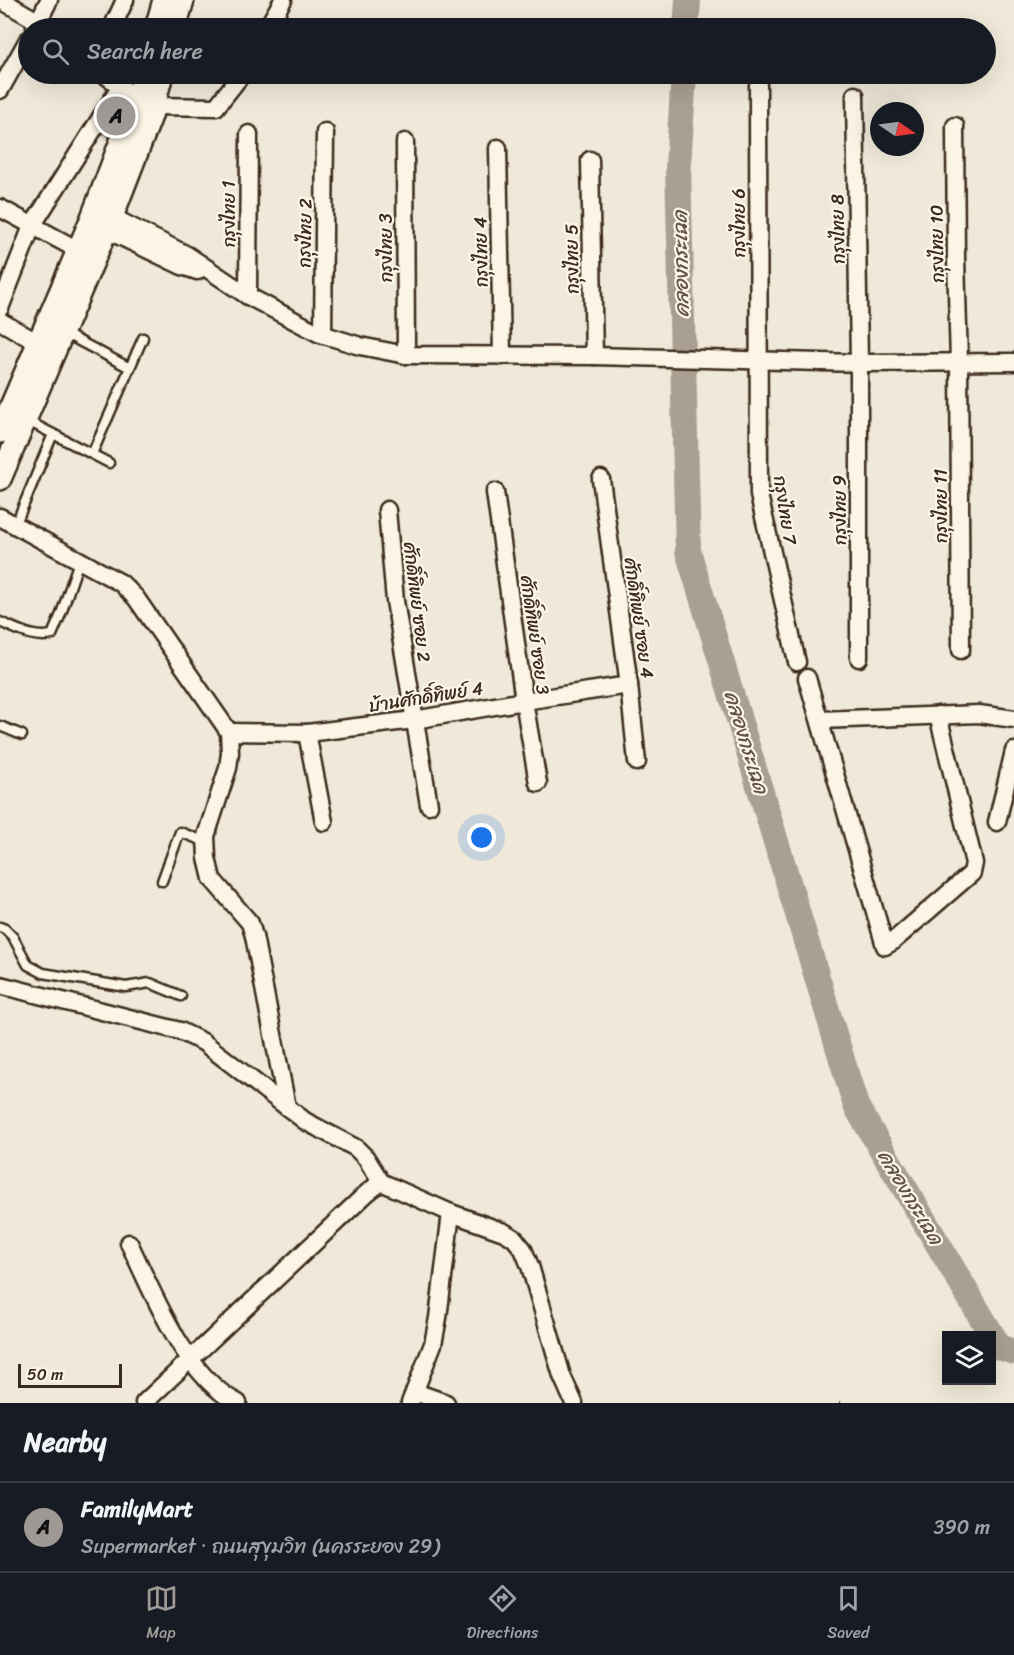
<!DOCTYPE html>
<html lang="en">
<head>
<meta charset="utf-8">
<style>
  body { margin:0; font-family:Sriracha,"Playpen Sans Thai",sans-serif; background:#242831; color:#f1f3f6 }
  .controls { position:absolute; right:18px; bottom:18px; display:grid; overflow:hidden; border-radius:0px; box-shadow:0 6px 24px #0002 }
  .controls button { width:54px; height:54px; display:grid; place-items:center; padding:0; border:0; border-bottom:2px solid #363941; background:#171b24; color:#f1f3f6; font:30px sans-serif }
  .compass { position:absolute; left:870px; top:102px; width:54px; height:54px; border-radius:50%; background:#171b24; box-shadow:0 6px 24px #0002; rotate:103deg }
  .scale { position:absolute; left:18px; bottom:15px; width:104px; box-sizing:border-box; padding-left:6px; border:3px solid #3b2a1e; border-top:0; font-size:16px; line-height:21px; white-space:nowrap; color:#3b2a1e; -webkit-text-stroke:4px #fcf5e5; paint-order:stroke }
  .you { position:absolute; left:482px; top:838px; width:21px; height:21px; margin:-15px; border:4px solid #fff; border-radius:50%; background:#1a73e8; box-shadow:0 0 0 9px #1a73e833 }
  .badge { display:grid; place-items:center; width:39px; height:39px; border-radius:50%; background:#9f9995; color:#111; font-size:20px; font-weight:700 }
  .pin { position:absolute; translate:-50% -50%; border:3px solid #fff; box-shadow:0 2px 6px #0006 }
  .list { margin:0; padding:0; list-style:none }
  h2 { display:flex; justify-content:space-between; align-items:center; height:78px; margin:0; padding:0 24px; font-size:26px }
  h2 small { font-size:20px; font-weight:400; color:#9ea1a6 }
  .list li { display:grid; grid-template-columns:39px 1fr auto; gap:18px; align-items:center; box-sizing:border-box; height:90px; padding:0 24px; border-top:2px solid #363941 }
  .list b { display:block; font-size:22px; white-space:nowrap }
  .list p { margin:0; font-size:20px; white-space:nowrap; color:#9ea1a6 }
  .list em { font-size:20px; font-style:normal; color:#9ea1a6 }
  .icon { flex:none; width:33px; height:33px; fill:none; stroke:currentColor; stroke-width:2; stroke-linecap:round; stroke-linejoin:round }
  .map { position:relative; flex:none; width:1014px; height:1403px; overflow:hidden }
  .search { position:absolute; background:#171b24; box-shadow:0 6px 24px #0002; left:18px; right:18px; top:18px; height:66px; display:flex; align-items:center; gap:15px; box-sizing:border-box; padding:0 21px; border-radius:33px; color:#9ea1a6; font-size:22px }
  .sheet { height:168px; background:#171b24 }
  nav { display:flex; justify-content:space-around; align-items:center; box-sizing:border-box; height:84px; border-top:2px solid #363941; background:#171b24; font-size:16px; color:#9ea1a6 }
  nav a { display:grid; justify-items:center; gap:3px }
  nav .on { color:#9f9995 }
  .map>svg:first-child { display:block }
</style>
</head>
<body>
<div class="map">
<svg width="1014" height="1403" viewBox="0 0 1014 1403">
  <rect width="100%" height="100%" fill="#f0e9d9"/>
  <filter id="ink" filterUnits="userSpaceOnUse"><feTurbulence type="fractalNoise" baseFrequency=".0167" numOctaves="2"/><feDisplacementMap in="SourceGraphic" scale="12" xChannelSelector="R" yChannelSelector="G"/><feConvolveMatrix kernelMatrix="1 2 1 2 8 2 1 2 1" color-interpolation-filters="sRGB"/></filter>
  <g filter="url(#ink)">
    <!-- shadow -->
    <path fill="#0003" d="M113,103V134L109,138L96,131Z"/>
    <g fill="none" stroke-linecap="round" stroke-linejoin="round">
      <!-- river -->
      <g stroke="#aaa091" stroke-width="26">
        <path d="M686,28L688,0"/>
        <path d="M684,74L678,166L688,551L856,1106L999,1347L1014,1352"/>
      </g>
    </g>
    <!-- building -->
    <path fill="#beb3a4" stroke="#3b2a1e" stroke-width="1.5" d="M117,97L132,106L114,135L99,126Z"/>
    <g fill="none" stroke-linecap="round" stroke-linejoin="round">
      <!-- service casing -->
      <g stroke="#3b2a1e" stroke-width="13">
        <g id="service">
          <path d="M64,333L130,368"/>
          <path d="M26,420L109,463"/>
          <path d="M92,454L143,338"/>
          <path d="M15,526L53,434"/>
          <path d="M0,622C17,629 33,639 52,635L61,614L79,561"/>
          <path d="M0,726L22,735"/>
          <path d="M162,881L180,832L206,842"/>
          <path d="M0,927L5,929L13,937L28,965L43,973L126,987L150,983L181,996"/>
        </g>
      </g>
      <!-- minor casing -->
      <g stroke="#3b2a1e" stroke-width="21">
        <g id="minor">
          <path d="M1,0L39,22L47,28"/>
          <path d="M35,28L49,0"/>
          <path d="M112,28L125,0"/>
          <path d="M267,28L283,0"/>
          <path d="M104,74L129,93"/>
          <path d="M758,85L759,495L797,662"/>
          <path d="M0,90L28,40"/>
          <path d="M855,95L859,363V658"/>
          <path d="M153,106L216,107L242,74"/>
          <path d="M955,126L956,258L959,362L961,650"/>
          <path d="M405,142L406,355"/>
          <path d="M498,148L502,356"/>
          <path d="M590,160L594,356"/>
          <path d="M0,208L78,250"/>
          <path d="M112,217L187,255L248,296L318,333L360,346L406,355L594,356L859,363L1014,362"/>
          <path d="M107,230L182,266L197,271"/>
          <path d="M248,296L249,134"/>
          <path d="M0,308L32,226L121,86"/>
          <path d="M0,321L38,343"/>
          <path d="M323,335L325,132"/>
          <path d="M601,479L629,685L637,762"/>
          <path d="M495,492L524,701L538,783"/>
          <path d="M387,510L395,601L429,805"/>
          <path d="M0,517L121,583L136,598L229,732L230,753L228,768L206,836L207,858L212,879L250,923L254,936L287,1107"/>
          <path d="M807,678L885,946L892,942L972,873L974,863L938,715"/>
          <path d="M820,720L979,714L1014,719"/>
          <path d="M229,732L307,733L414,720L524,701L629,685"/>
          <path d="M307,733L324,822"/>
          <path d="M997,822L1014,751"/>
          <path d="M0,985L180,1031L203,1042L305,1121L356,1148L366,1158L381,1182L451,1213L504,1232L514,1238L523,1249L530,1266L562,1376L574,1403"/>
          <path d="M129,1243C154,1294 185,1377 238,1403"/>
          <path d="M415,1392L446,1403"/>
          <path d="M144,1403L367,1193L381,1182"/>
          <path d="M410,1403L433,1344L438,1318L451,1213"/>
        </g>
      </g>
      <!-- tertiary casing -->
      <g stroke="#3b2a1e" stroke-width="26">
        <g id="tertiary">
          <path d="M156,28L164,0"/>
          <path d="M175,28L183,0"/>
          <path d="M0,432L91,220L137,99L144,74"/>
          <path d="M0,479L112,217L151,116L162,74"/>
        </g>
      </g>
      <!-- path -->
      <path stroke="#3b2a1e" stroke-width="2" stroke-dasharray="1.5 4.5" stroke-linecap="butt" d="M839,1403H840"/>
      <!-- service -->
      <use href="#service" stroke="#fcf5e5" stroke-width="8"/>
      <!-- minor -->
      <use href="#minor" stroke="#fcf5e5" stroke-width="16"/>
      <!-- tertiary -->
      <use href="#tertiary" stroke="#fcf5e5" stroke-width="21"/>
    </g>
  </g>
  <g text-anchor="middle" dominant-baseline="central" stroke-width="4.5" stroke-linejoin="round" paint-order="stroke">
    <!-- street labels -->
    <g font-size="18" fill="#3b2a1e" stroke="#fcf5e5">
      <text transform="translate(229 214) rotate(-90)">กรุงไทย 1</text>
      <text transform="translate(739 223) rotate(-90)">กรุงไทย 6</text>
      <text transform="translate(838 229) rotate(-91)">กรุงไทย 8</text>
      <text transform="translate(305 233) rotate(-89)">กรุงไทย 2</text>
      <text transform="translate(937 244) rotate(-91)">กรุงไทย 10</text>
      <text transform="translate(386 248) rotate(-90)">กรุงไทย 3</text>
      <text transform="translate(481 252) rotate(-91)">กรุงไทย 4</text>
      <text transform="translate(572 259) rotate(-91)">กรุงไทย 5</text>
      <text transform="translate(941 506) rotate(-90)">กรุงไทย 11</text>
      <text transform="translate(785 510) rotate(81)">กรุงไทย 7</text>
      <text transform="translate(840 510) rotate(-90)">กรุงไทย 9</text>
      <text transform="translate(417 602) rotate(83)">ศักดิ์ทิพย์ ซอย 2</text>
      <text transform="translate(639 618) rotate(82)">ศักดิ์ทิพย์ ซอย 4</text>
      <text transform="translate(535 635) rotate(82)">ศักดิ์ทิพย์ ซอย 3</text>
      <text transform="translate(426 697) rotate(-9)">บ้านศักดิ์ทิพย์ 4</text>
    </g>
    <!-- water labels -->
    <g font-size="20" font-style="italic" fill="#625346" stroke="#fcf5e5">
      <text transform="translate(681 264) rotate(-91)">คลองกระเฉด</text>
      <text transform="translate(746 742) rotate(73)">คลองกระเฉด</text>
      <text transform="translate(910 1197) rotate(59)">คลองกระเฉด</text>
    </g>
  </g>
</svg>
<div class="controls">
<button><svg class="icon" aria-label="layers" viewBox="0 0 24 24"><path d="M12 4l9 5-9 5-9-5zM3 14l9 5 9-5"/></svg></button>
</div>
<svg class="compass" viewBox="-18 -18 36 36"><path d="M0-13l5 13h-10z" fill="#e53935"/><path d="M0 13l5-13h-10z" fill="#9ea1a6"/></svg>
<div class="scale">50 m</div>
<div class="you"></div>
<div class="pin badge" style="left:116px;top:116px">A</div>
<div class="search"><svg class="icon" aria-label="search" viewBox="0 0 24 24"><circle cx="10" cy="10" r="6"/><path d="M15 15l6 6"/></svg>Search here</div>
</div>
<section class="sheet">
<h2>Nearby<small></small></h2>
<ul class="list">
<li><span class="badge">A</span><div><b>FamilyMart</b><p>Supermarket · ถนนสุขุมวิท (นครระยอง 29)</p></div><em>390 m</em></li>
</ul>
</section>
<nav>
<a class="on"><svg class="icon" aria-label="map" viewBox="0 0 24 24"><path d="M3 6l6-2 6 2 6-2v14l-6 2-6-2-6 2zM9 4v14M15 6v14"/></svg>Map</a>
<a><svg class="icon" aria-label="directions" viewBox="0 0 24 24"><path d="M12 3l9 9-9 9-9-9zM9 14v-3h6M13 9l2 2-2 2"/></svg>Directions</a>
<a><svg class="icon" aria-label="saved" viewBox="0 0 24 24"><path d="M7 4h10v16l-5-4-5 4z"/></svg>Saved</a>
</nav>
</body>
</html>
